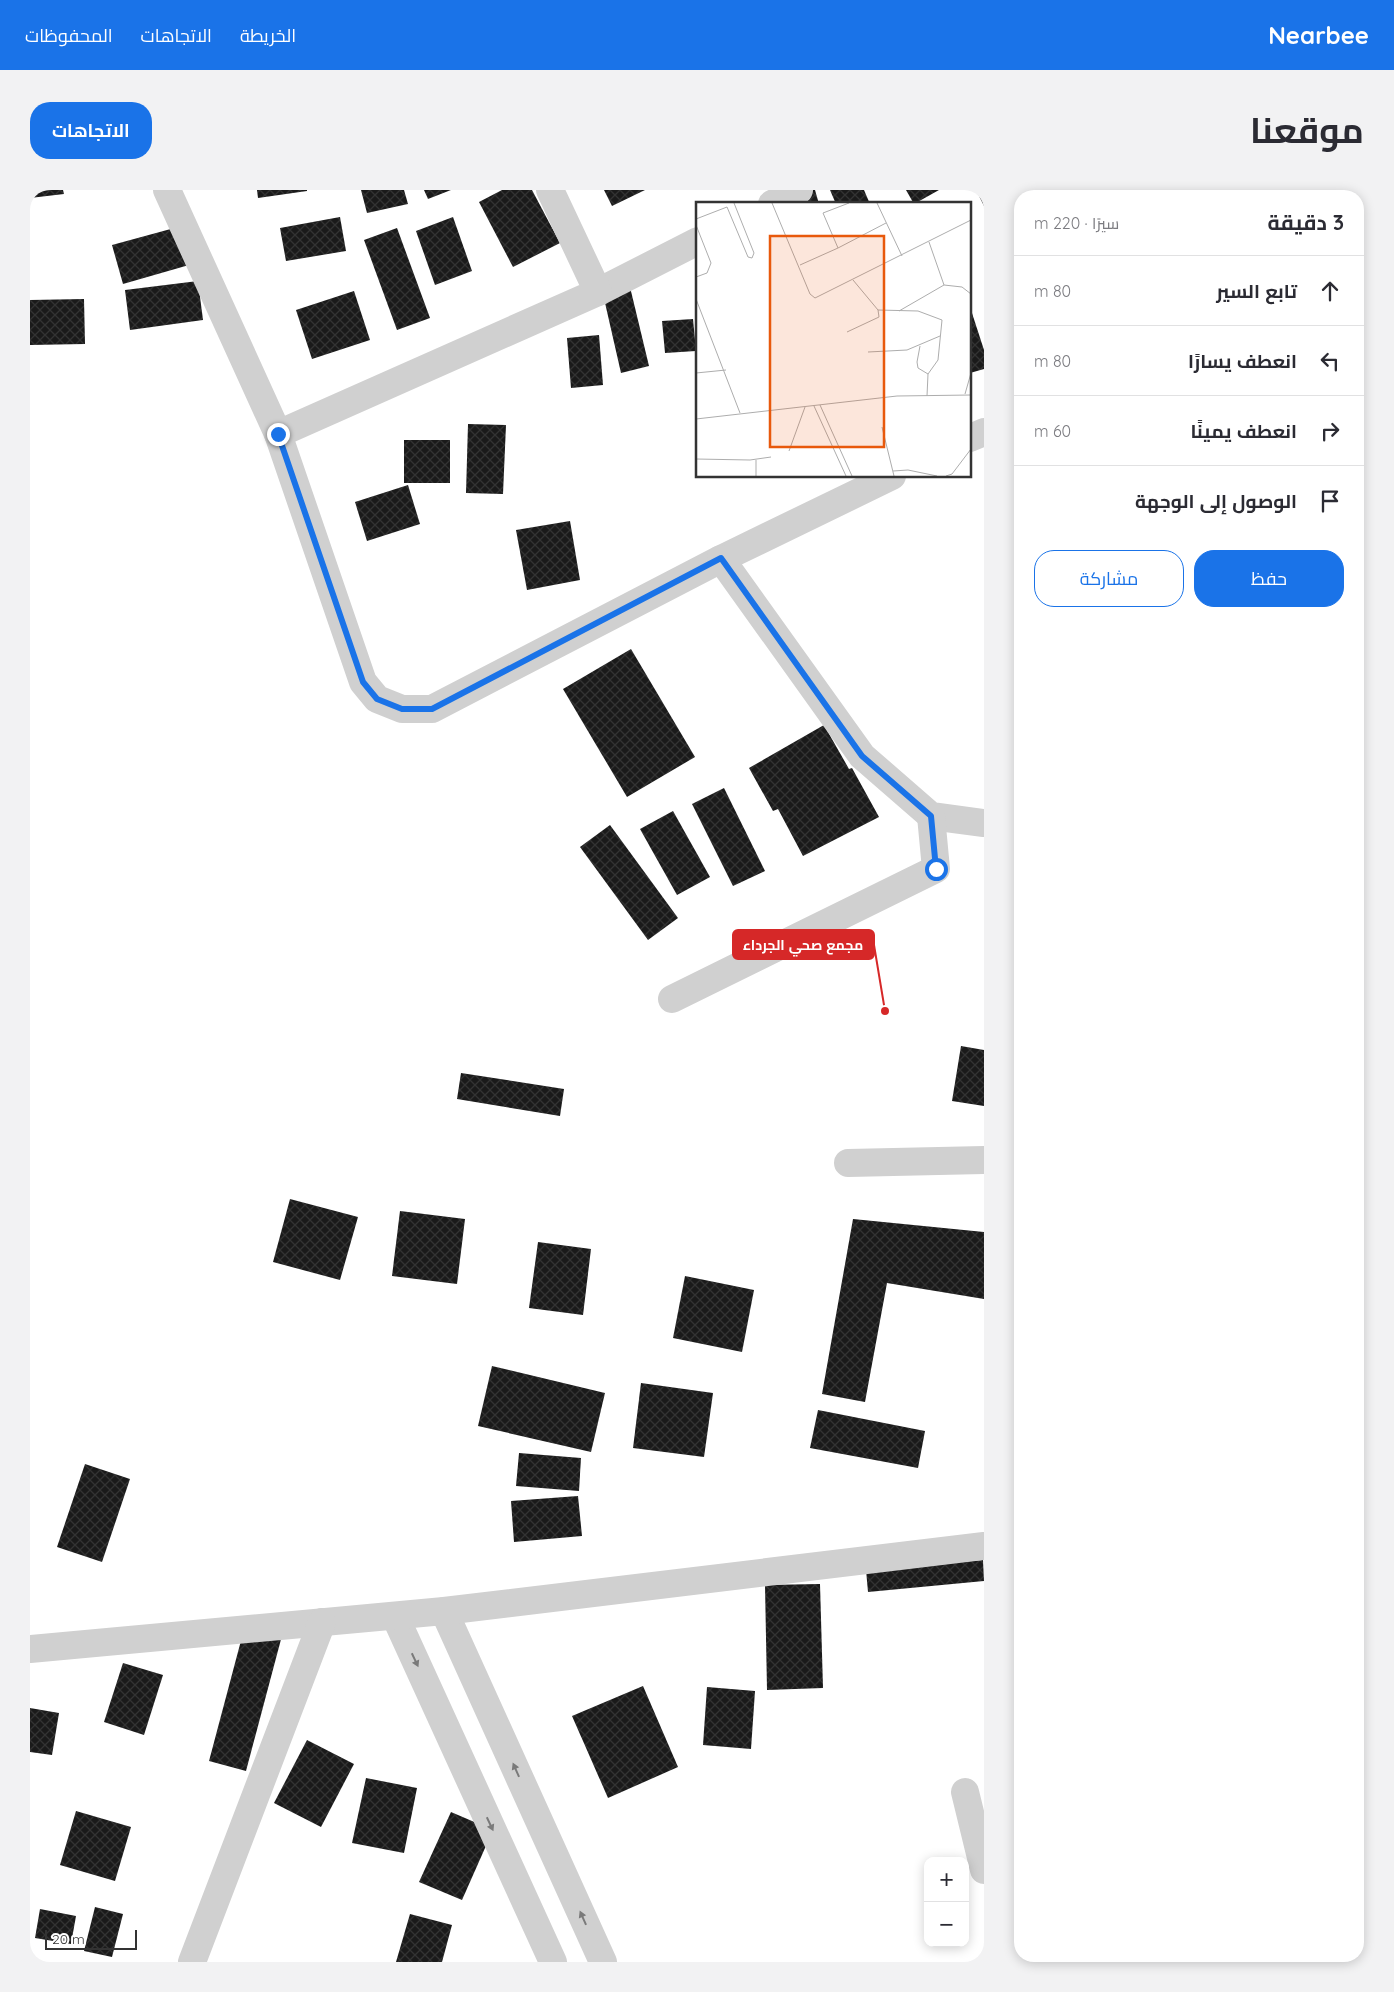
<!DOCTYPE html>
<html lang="ar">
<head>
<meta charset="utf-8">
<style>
  body { margin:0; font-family:Quicksand,Cairo,sans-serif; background:#f2f2f3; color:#2b2b33; direction:rtl }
  .controls { position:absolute; right:15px; bottom:15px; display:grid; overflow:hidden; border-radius:10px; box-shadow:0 2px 12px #0003 }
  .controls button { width:45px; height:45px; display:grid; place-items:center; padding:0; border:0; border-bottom:1px solid #e1e1e2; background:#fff; color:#2b2b33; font:25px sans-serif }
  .scale { position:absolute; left:15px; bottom:12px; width:92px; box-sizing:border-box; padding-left:5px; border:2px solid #333; border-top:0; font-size:14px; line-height:18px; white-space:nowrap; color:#333; -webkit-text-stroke:4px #fff; paint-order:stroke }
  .stop { position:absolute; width:15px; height:15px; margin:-11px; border:4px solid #1a73e8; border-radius:50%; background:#fff }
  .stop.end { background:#1a73e8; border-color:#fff; box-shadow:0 1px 5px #0008 }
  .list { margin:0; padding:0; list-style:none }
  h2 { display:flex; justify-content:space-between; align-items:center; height:65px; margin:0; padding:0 20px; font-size:21px }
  h2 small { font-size:16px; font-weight:400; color:#7c7c81 }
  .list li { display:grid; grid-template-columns:32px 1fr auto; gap:15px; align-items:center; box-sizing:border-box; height:70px; padding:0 20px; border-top:1px solid #e1e1e2 }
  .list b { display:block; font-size:19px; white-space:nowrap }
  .list em { font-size:16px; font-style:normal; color:#7c7c81 }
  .actions { display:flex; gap:10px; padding:15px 20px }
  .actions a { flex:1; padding:11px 0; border:1px solid #1a73e8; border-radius:20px; text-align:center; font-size:18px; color:#1a73e8 }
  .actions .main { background:#1a73e8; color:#fff }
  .icon { flex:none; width:28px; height:28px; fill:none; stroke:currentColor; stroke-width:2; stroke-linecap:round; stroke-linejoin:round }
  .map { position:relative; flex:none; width:954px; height:1772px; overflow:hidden; direction:ltr; border-radius:20px }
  header { display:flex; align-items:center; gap:30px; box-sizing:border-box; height:70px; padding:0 25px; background:#1a73e8; color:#fff }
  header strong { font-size:24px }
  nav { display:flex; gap:28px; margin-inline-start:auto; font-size:18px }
  .intro { display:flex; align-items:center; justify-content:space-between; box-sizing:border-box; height:120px; padding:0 30px }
  h1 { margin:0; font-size:35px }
  .button { padding:12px 22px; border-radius:20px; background:#1a73e8; color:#fff; font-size:18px; font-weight:700 }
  main { display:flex; gap:30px; padding:0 30px }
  aside { flex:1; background:#fff; border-radius:20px; box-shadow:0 2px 12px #0003 }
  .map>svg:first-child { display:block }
</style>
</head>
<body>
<header>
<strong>Nearbee</strong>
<nav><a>الخريطة</a><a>الاتجاهات</a><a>المحفوظات</a></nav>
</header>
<div class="intro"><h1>موقعنا</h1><a class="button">الاتجاهات</a></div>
<main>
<aside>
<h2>3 دقيقة<small>سيرًا · 220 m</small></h2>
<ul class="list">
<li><svg class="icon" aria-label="ahead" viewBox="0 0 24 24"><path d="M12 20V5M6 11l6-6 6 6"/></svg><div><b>تابع السير</b></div><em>80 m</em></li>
<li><svg class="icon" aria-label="left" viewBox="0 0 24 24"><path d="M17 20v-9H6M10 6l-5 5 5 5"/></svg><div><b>انعطف يسارًا</b></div><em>80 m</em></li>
<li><svg class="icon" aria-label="right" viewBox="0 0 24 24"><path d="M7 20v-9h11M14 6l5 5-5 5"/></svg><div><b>انعطف يمينًا</b></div><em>60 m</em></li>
<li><svg class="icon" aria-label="arrive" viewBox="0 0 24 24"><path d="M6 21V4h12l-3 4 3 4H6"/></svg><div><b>الوصول إلى الوجهة</b></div></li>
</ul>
<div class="actions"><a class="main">حفظ</a><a>مشاركة</a></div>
</aside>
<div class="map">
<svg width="954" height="1772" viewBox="0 0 954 1772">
  <defs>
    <pattern id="building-cross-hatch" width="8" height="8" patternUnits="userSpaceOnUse" patternTransform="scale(1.25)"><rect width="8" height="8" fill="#1a1a1a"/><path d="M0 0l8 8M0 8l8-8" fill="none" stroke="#333"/></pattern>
  </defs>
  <rect width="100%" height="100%" fill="#fff"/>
  <!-- building -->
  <g fill="url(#building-cross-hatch)">
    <path d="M0,0H33L34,4L0,8Z"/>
    <path d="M227,0H277V1L228,8Z"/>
    <path d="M331,0H374L378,14L337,23Z"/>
    <path d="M394,0H421L398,9Z"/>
    <path d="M472,0H502L530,53L483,77L449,12Z"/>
    <path d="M574,0H615L582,16Z"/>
    <path d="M764,0H785L789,14H753Z"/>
    <path d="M800,0H834L840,14H806Z"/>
    <path d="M876,0H909L884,14Z"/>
    <path d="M946,0H954V16Z"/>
    <path d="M310,27L316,61L256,71L250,38Z"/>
    <path d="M423,27L442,81L405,95L386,41Z"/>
    <path d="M148,37L159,75L93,94L82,55Z"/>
    <path d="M367,38L400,128L367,140L334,50Z"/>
    <path d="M168,91L173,130L100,140L95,100Z"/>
    <path d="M600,97L619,176L591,183L573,104Z"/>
    <path d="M324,101L340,150L282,169L266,120Z"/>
    <path d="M54,109L55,154L0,155V110Z"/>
    <path d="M941,120L954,160V179L940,183Z"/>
    <path d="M663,129L666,161L635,163L632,131Z"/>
    <path d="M569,145L573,195L541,198L537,148Z"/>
    <path d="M438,234L476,235L473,304L436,303Z"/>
    <rect x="374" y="250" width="46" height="43"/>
    <path d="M378,295L390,334L337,351L325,312Z"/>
    <path d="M540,331L550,390L497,400L486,340Z"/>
    <path d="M601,459L665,567L597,607L533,499Z"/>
    <path d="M794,535L819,579L822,578L849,627L773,666L748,619L743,621L719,578Z"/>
    <path d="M694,598L735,681L703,696L662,614Z"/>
    <path d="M643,621L680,687L647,705L610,639Z"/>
    <path d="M580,635L648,728L618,750L550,657Z"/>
    <path d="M931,856L954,860V916L922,911Z"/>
    <path d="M431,883L534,899L530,926L427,909Z"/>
    <path d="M260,1009L328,1027L310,1090L243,1072Z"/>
    <path d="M370,1021L435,1029L427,1094L362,1086Z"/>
    <path d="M823,1029L954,1042V1109L857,1093L835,1212L792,1204Z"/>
    <path d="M508,1052L561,1059L553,1125L499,1118Z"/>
    <path d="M655,1086L724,1100L712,1162L643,1148Z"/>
    <path d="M462,1176L575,1203L561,1262L448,1236Z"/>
    <path d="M611,1193L683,1203L674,1267L603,1258Z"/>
    <path d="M788,1220L895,1241L888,1278L780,1258Z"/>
    <path d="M489,1263L551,1268L549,1301L486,1296Z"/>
    <path d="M55,1274L100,1289L72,1372L27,1357Z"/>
    <path d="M548,1306L552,1346L484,1352L481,1311Z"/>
    <path d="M953,1370L954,1391L838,1402L836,1380Z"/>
    <path d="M790,1394L793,1498L737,1500L735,1395Z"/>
    <path d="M217,1428L254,1438L216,1581L179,1571Z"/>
    <path d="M93,1473L133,1485L114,1545L74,1532Z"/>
    <path d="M613,1496L648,1577L578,1608L542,1526Z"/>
    <path d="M677,1497L725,1501L721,1559L673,1555Z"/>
    <path d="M0,1518L29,1523L22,1565L0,1562Z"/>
    <path d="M277,1550L324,1574L291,1637L244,1613Z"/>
    <path d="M336,1588L387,1598L374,1663L322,1653Z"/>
    <path d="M46,1621L101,1637L85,1691L30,1675Z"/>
    <path d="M421,1622L463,1640L432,1710L389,1692Z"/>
    <path d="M65,1717L93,1724L82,1767L54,1761Z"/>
    <path d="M10,1719L46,1726L41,1754L5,1748Z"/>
    <path d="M380,1724L422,1735L412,1772H366Z"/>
  </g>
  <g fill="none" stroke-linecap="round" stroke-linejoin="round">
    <!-- minor -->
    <g stroke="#d0d0d0" stroke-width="28">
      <path d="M137,0L248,244L333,492L347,509L372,519H402L691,369L862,286"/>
      <path d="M742,14L769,0"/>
      <path d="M568,102L668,51"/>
      <path d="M248,244L568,102L520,0"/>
      <path d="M940,248L954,242"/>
      <path d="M691,369L832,566L901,626L954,633"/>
      <path d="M642,809L906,679L901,626"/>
      <path d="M818,973L954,970"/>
      <path d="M414,1421L573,1772"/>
      <path d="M365,1426L523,1772"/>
      <path d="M0,1459L414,1421L954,1356"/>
      <path d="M935,1602L954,1680"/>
      <path d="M162,1772L292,1432"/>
    </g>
  </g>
  <!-- one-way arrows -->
  <defs><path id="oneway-solid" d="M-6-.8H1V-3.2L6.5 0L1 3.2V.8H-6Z" transform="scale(1.25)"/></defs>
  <g fill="#7a7a7a">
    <use href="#oneway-solid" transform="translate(385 1470) rotate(65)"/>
    <use href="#oneway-solid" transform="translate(486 1580) rotate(-114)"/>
    <use href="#oneway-solid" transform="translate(460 1634) rotate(65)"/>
    <use href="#oneway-solid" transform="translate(553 1728) rotate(-114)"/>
  </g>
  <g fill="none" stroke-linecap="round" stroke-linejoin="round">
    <!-- route -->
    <path stroke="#1a73e8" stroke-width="6" d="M248,244L333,492L347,509L372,519H402L691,368L832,566L901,626L906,679"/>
  </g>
  <!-- overview -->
  <g transform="translate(666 12)">
    <rect width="275" height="275" fill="#fff"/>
    <path fill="none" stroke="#adadad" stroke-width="1" d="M76,1L114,92L119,96L275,18M181,1L206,54M0,17L31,5L52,55L56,56L58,51L38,1M0,23L15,61L11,71L0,75M233,40L248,83M142,46L190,21M104,63L142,46L127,11L153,1M157,78L182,108L222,109L246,118L242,158L232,172M0,97L44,211M203,109L248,83L266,85L275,92M151,130L183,115L182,108M224,144L221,160L222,166L232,172L231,194M172,150L211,148L244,134M0,171L30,168M269,192L275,171M124,203L156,274M118,204L150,274M0,217L201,194L275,193M186,225L198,274M93,249L109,205M0,257L54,258L75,255M197,269L212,268L241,274M60,274V258M250,274L256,272L275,247"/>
    <path fill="#e8590c" fill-opacity="0.15" stroke="#e8590c" stroke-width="2.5" d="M74,34H188V245H74Z"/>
    <rect width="275" height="275" fill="none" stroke="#333" stroke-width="2.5"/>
  </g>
  <!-- callouts -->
  <path fill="none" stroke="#d62828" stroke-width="2" d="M855 821L844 755"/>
  <circle fill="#d62828" stroke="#fff" stroke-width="2" cx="855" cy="821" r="5"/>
  <rect fill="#d62828" stroke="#d62828" stroke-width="2" x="703" y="740" width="141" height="29" rx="5"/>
  <g font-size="14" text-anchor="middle" font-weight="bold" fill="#fff">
    <text x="773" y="760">مجمع صحي الجرداء</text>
  </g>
</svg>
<div class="controls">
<button>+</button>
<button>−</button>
</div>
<div class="scale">20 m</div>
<div class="stop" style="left:906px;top:679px"></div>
<div class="stop end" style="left:248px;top:244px"></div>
</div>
</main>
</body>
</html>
